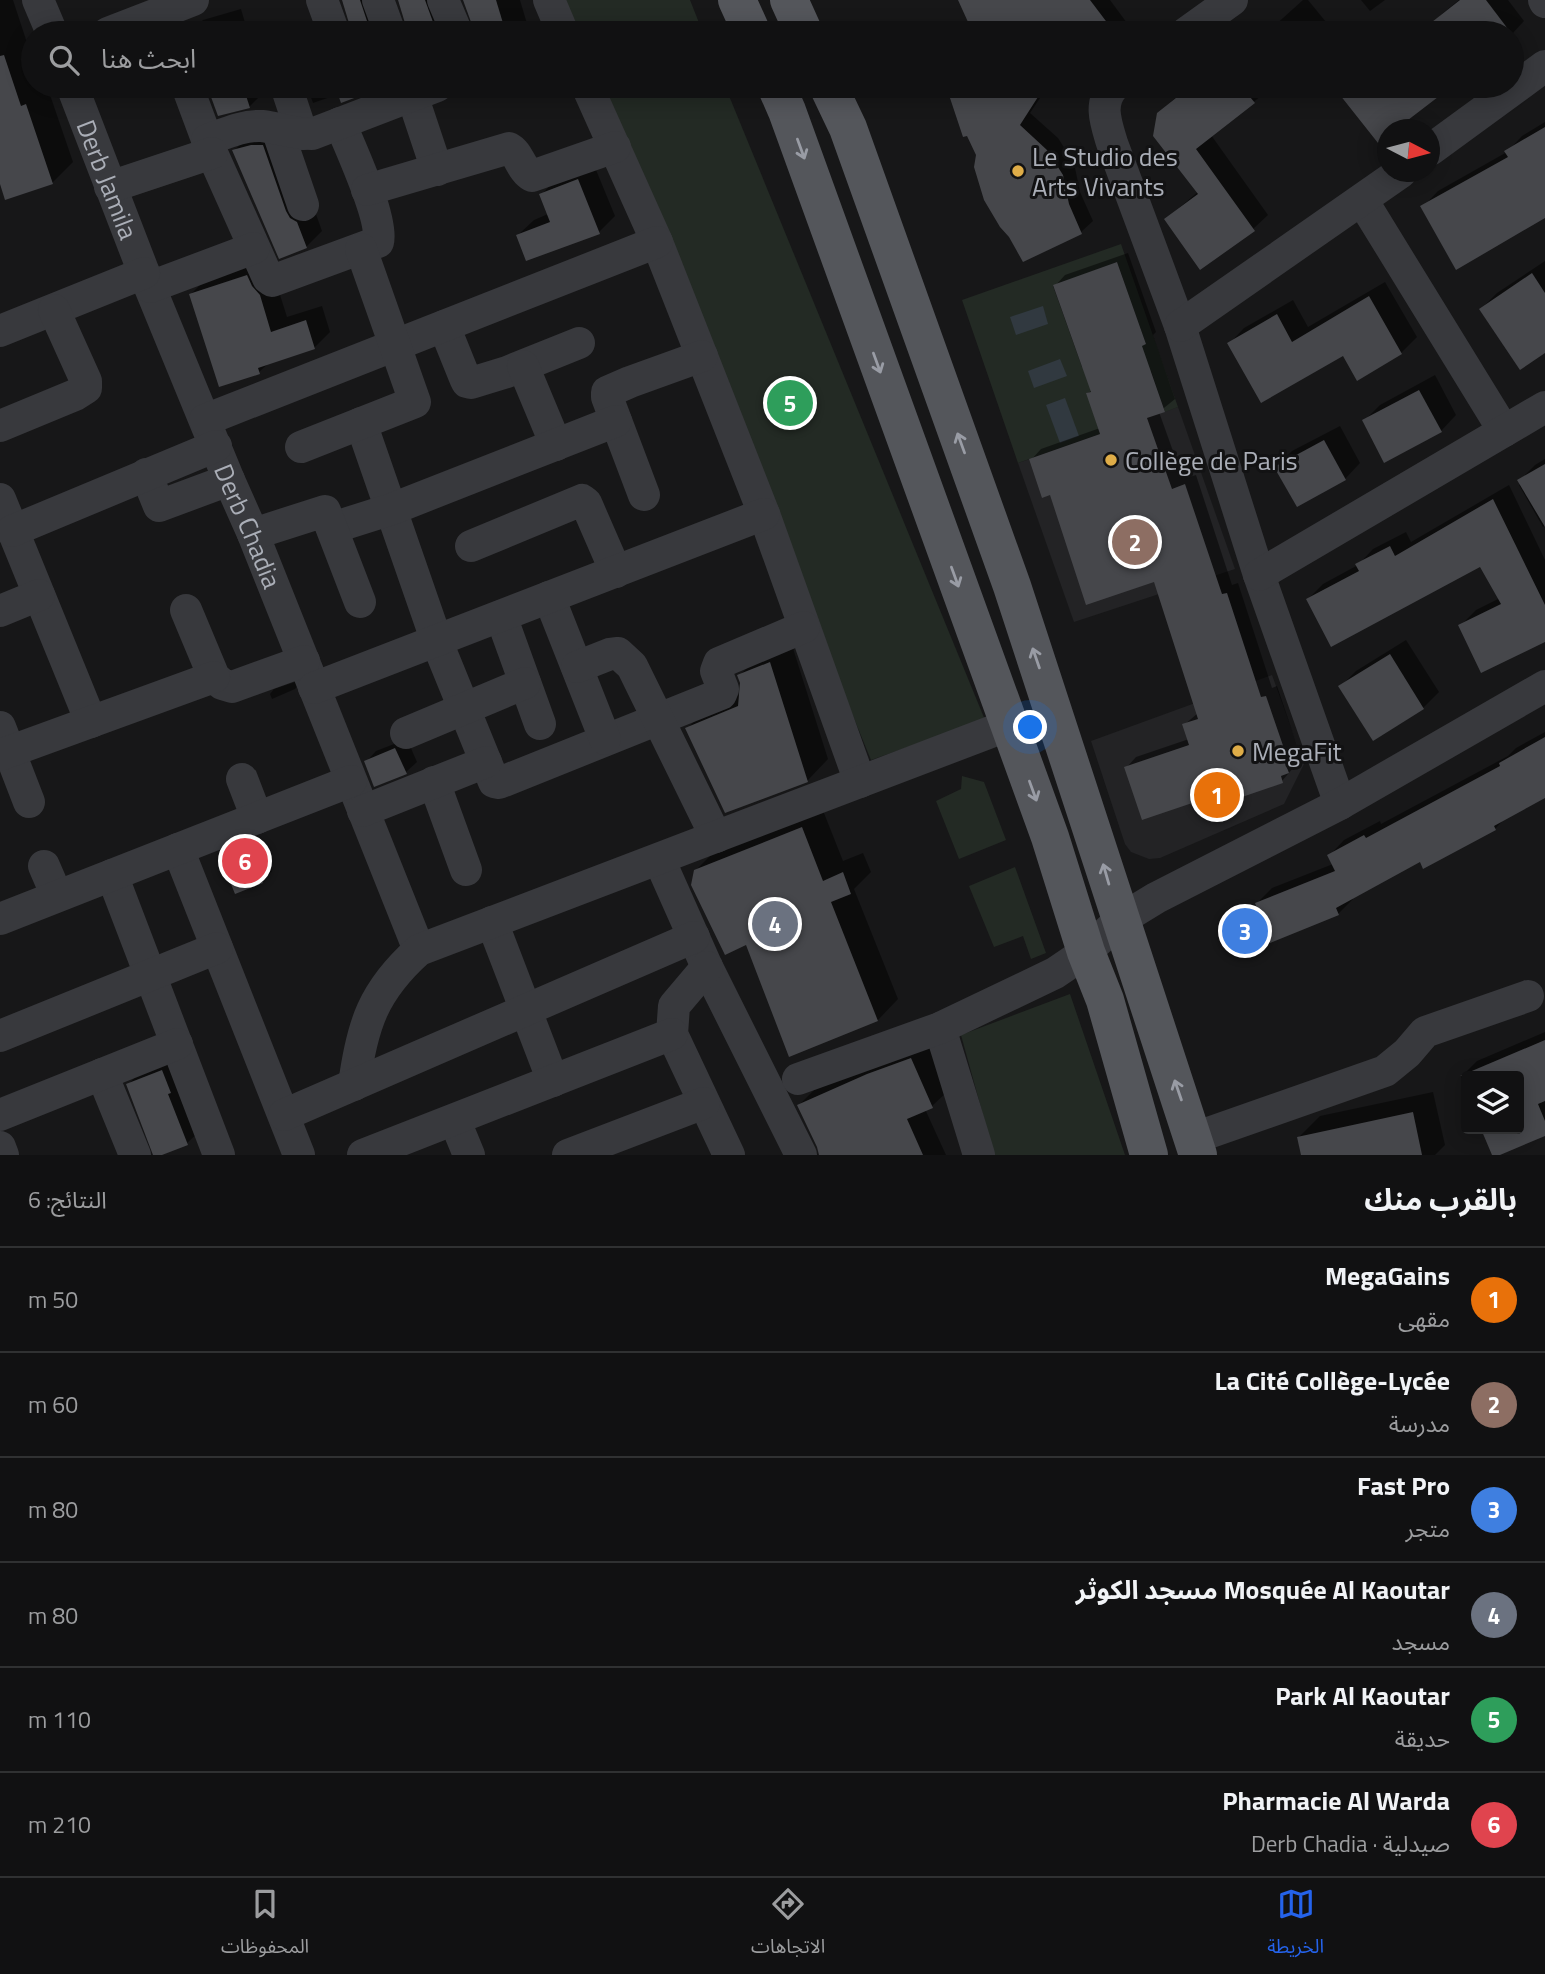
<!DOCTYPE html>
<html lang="ar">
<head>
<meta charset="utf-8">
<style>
  body { margin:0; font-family:"Titillium Web","Noto Sans Arabic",sans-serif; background:#1a1a1b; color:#f1f3f6; direction:rtl }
  .controls { position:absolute; right:21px; bottom:21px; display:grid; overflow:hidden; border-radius:7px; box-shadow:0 4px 18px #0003 }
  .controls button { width:63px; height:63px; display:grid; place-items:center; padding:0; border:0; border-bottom:2px solid #303132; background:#111112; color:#f1f3f6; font:35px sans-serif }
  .compass { position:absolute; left:1377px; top:119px; width:63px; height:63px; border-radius:50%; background:#111112; box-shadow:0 4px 18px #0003; rotate:96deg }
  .you { position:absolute; left:1031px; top:728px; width:24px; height:24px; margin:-18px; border:5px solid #fff; border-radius:50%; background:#1a73e8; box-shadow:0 0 0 10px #1a73e833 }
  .badge { display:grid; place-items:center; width:46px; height:46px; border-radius:50%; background:#2563eb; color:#fff; font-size:23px; font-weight:700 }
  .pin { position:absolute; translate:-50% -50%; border:4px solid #fff; box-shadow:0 2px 7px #0006 }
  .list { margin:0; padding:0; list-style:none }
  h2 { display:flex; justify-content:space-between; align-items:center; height:91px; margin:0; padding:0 28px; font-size:30px }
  h2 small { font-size:23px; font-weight:400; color:#9c9d9f }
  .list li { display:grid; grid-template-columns:46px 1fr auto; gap:21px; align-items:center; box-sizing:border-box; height:105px; padding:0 28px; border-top:2px solid #303132 }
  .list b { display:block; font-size:26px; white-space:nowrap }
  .list p { margin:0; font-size:23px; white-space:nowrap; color:#9c9d9f }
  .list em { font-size:23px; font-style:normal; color:#9c9d9f }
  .icon { flex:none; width:38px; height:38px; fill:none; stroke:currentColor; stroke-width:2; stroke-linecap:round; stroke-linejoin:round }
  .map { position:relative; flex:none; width:1545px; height:1155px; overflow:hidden; direction:ltr }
  .search { position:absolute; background:#111112; box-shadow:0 4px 18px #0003; left:21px; right:21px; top:21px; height:77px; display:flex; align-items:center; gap:18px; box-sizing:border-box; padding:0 24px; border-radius:38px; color:#9c9d9f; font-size:26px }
  .sheet { height:721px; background:#111112 }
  nav { display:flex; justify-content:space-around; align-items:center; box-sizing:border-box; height:98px; border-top:2px solid #303132; background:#111112; font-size:19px; color:#9c9d9f }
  nav a { display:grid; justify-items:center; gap:4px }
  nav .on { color:#2563eb }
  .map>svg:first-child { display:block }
</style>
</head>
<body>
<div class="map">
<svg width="1545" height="1155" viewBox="0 0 1545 1155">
  <rect width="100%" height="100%" fill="#171718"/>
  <!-- built -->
  <g fill="#232325">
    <path d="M1178,407L1235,569L1074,622L1018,463Z"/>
    <path d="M1272,675L1304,764L1284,804L1160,858L1149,859L1131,852L1125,844L1091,741Z"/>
  </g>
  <!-- green -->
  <g fill="#232a24" fill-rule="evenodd">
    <path d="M561,0H690L703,33H575Z"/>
    <path d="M596,86H725L985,720L871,760Z"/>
    <path d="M1121,244L1178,407L1165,412L1151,371L1087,393L1100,434L1018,463L962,300ZM1117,262L1146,344L1082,367L1053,286Z"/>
    <path d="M962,776L984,782L1006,840L959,859L936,801L961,789Z"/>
    <path d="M1015,867L1046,953L1031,959L1023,936L994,947L969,886Z"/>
    <path d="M1070,994L1125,1155H994L961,1035Z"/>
  </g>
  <!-- water -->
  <g fill="#313940">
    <path d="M1043,306L1048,324L1016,335L1010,317Z"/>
    <path d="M1060,359L1067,376L1034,388L1028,371Z"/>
    <path d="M1065,398L1079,436L1060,443L1046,405Z"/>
  </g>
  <!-- shadow -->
  <g fill="#0007">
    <path d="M0,0H13L33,61V86H47L73,162L52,183L0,179Z"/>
    <path d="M343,0H384L396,28L406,33H409L399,0H449L444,33H347L353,32Z"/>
    <path d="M465,0H520L528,27L522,33H477Z"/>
    <path d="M960,0H1110L1127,23L1117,33H975Z"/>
    <path d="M1303,0H1308L1335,33H1277L1273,27Z"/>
    <path d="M1361,0H1385L1370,11Z"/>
    <path d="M1459,0H1508L1524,21L1512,34L1424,33L1443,13Z"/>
    <path d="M241,9L248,33H190L203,20Z"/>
    <path d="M208,86H263L265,91L249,107L219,114Z"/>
    <path d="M307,86H382L342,101L339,94L313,103Z"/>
    <path d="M948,86H1048L1030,113L1058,138L1074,163L1080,192L1093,221L1081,232L977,154L968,134L965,135Z"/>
    <path d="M1189,86H1274L1211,135L1268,215L1253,229L1166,219L1199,191L1158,113Z"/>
    <path d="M1351,86H1447L1437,96L1342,95Z"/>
    <path d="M1545,122V215L1423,207L1438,191L1507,152L1522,136Z"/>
    <path d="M268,130L313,206L322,231L306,247L234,151L249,135Z"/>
    <path d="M594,165L615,216L599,232L518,235L534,220L548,214L541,195L556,179Z"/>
    <path d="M1128,253L1156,332L1153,335L1175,399L1159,412L1183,479L1196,475L1232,585L1238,583L1272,688L1277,686L1299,751L1296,754L1299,761L1282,781L1208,796L1126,768L1136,757L1189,739L1184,725L1198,713L1156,580L1051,493L1031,460L1041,449L1100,428L1088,394L1092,390L1055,286L1065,275Z"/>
    <path d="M262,260L275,279L287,317L322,306L330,332L314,348L270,362L259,372L191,294L207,278Z"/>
    <path d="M1545,261V351L1481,309L1497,293Z"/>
    <path d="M1385,282L1417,337L1401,353H1343L1229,344L1244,328L1293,300L1308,327Z"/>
    <path d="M1435,375L1456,415L1441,431L1364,421L1380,405Z"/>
    <path d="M1340,426L1360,463L1345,479L1276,467L1292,451Z"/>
    <path d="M1545,459V526L1543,527L1519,485L1521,483L1520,480L1535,465Z"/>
    <path d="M1509,485L1545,560V640L1461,625L1476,610L1500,598L1481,565L1308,599L1323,584L1358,565L1373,549L1406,532L1411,542Z"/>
    <path d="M1406,640L1439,692L1423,708L1341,686L1356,671Z"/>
    <path d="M791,642L828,759L808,780L726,811L687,729L707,708L741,694L739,676L760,655Z"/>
    <path d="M298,681L299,684L295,689L272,699L270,694L274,689Z"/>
    <path d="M1545,732V796L1507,816L1495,829L1420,859L1353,897V899L1338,914L1257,903L1272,888L1333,864L1329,856L1344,840L1380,821L1381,824L1508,756L1516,748Z"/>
    <path d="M407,739L417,762L406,772L375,785L366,762L376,751Z"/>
    <path d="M822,808L843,861L863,853L871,872L854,889L898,999L878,1020L790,1055L747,942L695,871L716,850Z"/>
    <path d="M261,844L272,871L262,881L225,864L236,854Z"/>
    <path d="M1545,1032V1134L1494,1155L1483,1129H1519V1076H1466V1089L1461,1077L1477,1061Z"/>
    <path d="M927,1043L948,1091L932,1106L925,1109L946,1155H820L819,1146L799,1105L814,1090Z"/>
    <path d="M172,1061L198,1133L187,1143L154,1155L128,1085L138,1074Z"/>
    <path d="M1433,1092L1445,1145L1435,1155H1303L1299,1137L1320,1116Z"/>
  </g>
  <!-- building -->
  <g fill="#46474b">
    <path d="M342,0H360L371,33H352Z"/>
    <path d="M398,0H425L437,33H408Z"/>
    <path d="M463,0H496L506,33H475Z"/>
    <path d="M958,0H1090L1115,33H973Z"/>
    <path d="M1460,0H1486L1511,33H1418Z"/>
    <path d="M4,55L21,106L26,104L53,184L5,200L0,184V56Z"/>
    <path d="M207,86H243L250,108L218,116Z"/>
    <path d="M335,86H386L341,103Z"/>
    <path d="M946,86H1045L1020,125L1047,150L1063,175L1069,204L1082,234L1023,262L1009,237L1000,227L984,200L974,167L976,155L967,136L963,137Z"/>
    <path d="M1191,86H1241L1255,103L1196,149L1255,231L1200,270L1164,219L1198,194L1153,136L1157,113Z"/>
    <path d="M1351,86H1429L1438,97L1395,130H1388V135L1378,143L1340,95Z"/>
    <path d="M1545,127V218L1456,270L1420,206L1508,157L1504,151Z"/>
    <path d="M251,145H263L286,211L290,218L297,222L307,248L279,259L232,150Z"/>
    <path d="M578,179L600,234L526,261L516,235L550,222L539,194Z"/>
    <path d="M1117,262L1146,344L1142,346L1165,412L1147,418L1172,489L1185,484L1222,594L1227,593L1261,697L1266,696L1289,763L1286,765L1289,773L1281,776L1283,783L1210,808L1207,798L1142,820L1124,767L1189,745L1182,724L1198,719L1154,582L1086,605L1050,495L1042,498L1029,459L1100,434L1086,393L1091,392L1053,285Z"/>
    <path d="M1532,273L1545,293V353L1520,370L1479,309Z"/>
    <path d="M247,275L252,286L260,295L271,332L306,320L315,349L258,368L260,374L219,387L189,294Z"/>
    <path d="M1369,296L1402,354L1357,381L1343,356L1261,403L1227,343L1277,314L1292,342Z"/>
    <path d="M1419,390L1442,432L1384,463L1362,420Z"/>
    <path d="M1324,440L1346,480L1297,507L1274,467Z"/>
    <path d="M1545,464V527L1517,480Z"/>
    <path d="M1493,499L1545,605V642L1481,673L1458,625L1501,604L1480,567L1331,647L1306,599L1359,571L1355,564L1390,546L1395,556Z"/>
    <path d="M1390,654L1424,709L1373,741L1338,686Z"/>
    <path d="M770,662L808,782L725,813L685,728L738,706L740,683L737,675Z"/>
    <path d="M1545,737V798L1494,826L1496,830L1423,869L1420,862L1336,908L1339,915L1270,943L1255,903L1335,871L1327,855L1364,835L1366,838L1500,766L1499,763Z"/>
    <path d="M395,748L407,774L374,787L364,761Z"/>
    <path d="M802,827L823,881L843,872L851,894L831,902L878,1021L789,1057L746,945L725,955L691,885L694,870Z"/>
    <path d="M250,853L263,883L235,894L223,864Z"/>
    <path d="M1545,1040V1101L1538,1104L1545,1121V1136L1500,1155H1492L1481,1129H1519V1076H1460Z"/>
    <path d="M911,1058L933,1108L907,1119L923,1155H819L817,1147L797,1105L867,1074Z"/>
    <path d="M162,1070L171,1093L168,1094L188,1145L162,1155H153L126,1084Z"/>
    <path d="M1413,1112L1422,1155H1301L1297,1137Z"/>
  </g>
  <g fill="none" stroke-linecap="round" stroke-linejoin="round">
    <!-- minor -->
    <g stroke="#38393d" stroke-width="32">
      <path d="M38,0L52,33"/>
      <path d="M322,0L334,33"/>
      <path d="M378,0L390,33"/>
      <path d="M443,0L457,33"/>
      <path d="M549,0L563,33"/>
      <path d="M1544,0L1545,2"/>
      <path d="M108,33L193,0"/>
      <path d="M1186,33L1232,0"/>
      <path id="s1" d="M72,86L144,273L229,480L253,534L419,950"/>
      <path d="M187,86L212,153L268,278L272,281L378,242C384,220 350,147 340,123"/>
      <path d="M286,86L302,134"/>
      <path d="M409,86L437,170"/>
      <path d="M587,86L657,242L764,514L860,782"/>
      <path d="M1114,86C1098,103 1106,123 1112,143L1180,326L1259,575L1340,804"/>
      <path d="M277,129L303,205"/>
      <path d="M207,140C224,134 243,125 262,126C279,128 294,134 312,134L437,86"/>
      <path d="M1430,150L1545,66"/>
      <path d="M110,187L212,153"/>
      <path d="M367,190L509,148C519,153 521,170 532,176L615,147"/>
      <path d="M1362,200L1504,431"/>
      <path d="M150,287L254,248"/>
      <path d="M444,326L465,378L467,382L471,383L507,372L579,343"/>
      <path d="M1180,326L1401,172"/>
      <path d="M0,331L144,273"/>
      <path d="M523,366L556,445"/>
      <path d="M205,420L657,242"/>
      <path d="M361,423L437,642L494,782L499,783L721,694L723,689L716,671L719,663L804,627"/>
      <path d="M0,426L75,395L86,388V381L54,310"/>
      <path d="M301,447L415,402L361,249"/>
      <path d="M146,474L159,506L229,480"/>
      <path d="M644,495L607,397V392L630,382L702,356"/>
      <path d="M0,499L91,722"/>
      <path d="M332,528L392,509L616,421"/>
      <path d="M12,531L216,446"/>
      <path d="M253,534L325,511L360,602"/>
      <path d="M471,546L582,500L586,503L616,572"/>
      <path d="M1259,575L1545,407"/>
      <path d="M549,597L605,739"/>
      <path d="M186,610L214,677L222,684L232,687L304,661"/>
      <path d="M0,611L39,595"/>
      <path d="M501,616L540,724"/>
      <path d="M577,667L610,654L618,653L632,666L716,837"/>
      <path d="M314,688L764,514"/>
      <path d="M0,727L29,802"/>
      <path d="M406,733L525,683"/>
      <path d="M0,755L214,677"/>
      <path d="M242,779L257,818"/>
      <path d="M434,782L466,870"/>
      <path d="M363,811L486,762"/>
      <path d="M178,849L299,1155"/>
      <path d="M659,859L707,967L801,1155"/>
      <path d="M44,866L57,896"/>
      <path d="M112,875L219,1155"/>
      <path d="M0,919L351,781"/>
      <path d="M492,922L553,1081"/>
      <path d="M707,967L674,1006L672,1034L729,1155"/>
      <path d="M940,1028L979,1155"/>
      <path d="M0,1036L217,948"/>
      <path d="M102,1074L135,1155"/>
      <path d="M798,1079L940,1028L1055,973L1086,952L1120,920L1156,898L1340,804L1545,686"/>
      <path d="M354,1085C362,1025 373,991 419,950L1009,725"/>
      <path d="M0,1115L177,1044"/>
      <path d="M284,1115L694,937"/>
      <path d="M455,1121L469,1155"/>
      <path d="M1194,1138L1385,1071L1407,1053L1425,1032L1528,996"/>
      <path d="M0,1147L3,1155"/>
      <path d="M363,1155L672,1034"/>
      <path d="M568,1155L704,1103"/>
    </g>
    <!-- primary -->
    <g stroke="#54565b" stroke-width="38">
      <path d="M737,0L752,33"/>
      <path d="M789,0L804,33"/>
      <path d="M776,86L787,111L1050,837L1086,952L1105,1000L1149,1155"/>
      <path d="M828,86L848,128L1012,586L1198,1155"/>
    </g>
  </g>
  <!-- one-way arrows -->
  <defs><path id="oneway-shaft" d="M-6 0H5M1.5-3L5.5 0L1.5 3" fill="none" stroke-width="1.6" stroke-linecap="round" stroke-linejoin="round" transform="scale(1.75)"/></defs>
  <g stroke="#999ca5">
    <use href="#oneway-shaft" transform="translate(801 149) rotate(70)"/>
    <use href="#oneway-shaft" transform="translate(877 363) rotate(70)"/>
    <use href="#oneway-shaft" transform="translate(961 443) rotate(-110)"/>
    <use href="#oneway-shaft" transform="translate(955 577) rotate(70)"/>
    <use href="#oneway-shaft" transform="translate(1036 658) rotate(-109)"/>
    <use href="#oneway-shaft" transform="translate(1033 791) rotate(70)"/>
    <use href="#oneway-shaft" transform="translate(1106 874) rotate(-106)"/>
    <use href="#oneway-shaft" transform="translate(1178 1090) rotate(-109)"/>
  </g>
  <!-- markers -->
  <g fill="#dfad48" stroke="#121213" stroke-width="2.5">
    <circle cx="1018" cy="171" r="7"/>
    <circle cx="1111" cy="460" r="7"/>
    <circle cx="1238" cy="751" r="7"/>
  </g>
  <g text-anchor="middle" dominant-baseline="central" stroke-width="6" stroke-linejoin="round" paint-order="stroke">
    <!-- poi labels -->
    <g font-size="26" fill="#aaaeb7" stroke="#121213" text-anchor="start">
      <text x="1032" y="156">Le Studio des<tspan x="1032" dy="30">Arts Vivants</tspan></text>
      <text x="1125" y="460">Collège de Paris</text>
      <text x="1252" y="751">MegaFit</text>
    </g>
    <!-- street labels -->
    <g font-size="26" fill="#aaaeb7" stroke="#121213">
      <text stroke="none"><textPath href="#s1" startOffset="100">Derb Jamila</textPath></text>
      <text stroke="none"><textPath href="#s1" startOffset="474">Derb Chadia</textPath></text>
    </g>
  </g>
</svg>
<div class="controls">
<button><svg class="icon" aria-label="layers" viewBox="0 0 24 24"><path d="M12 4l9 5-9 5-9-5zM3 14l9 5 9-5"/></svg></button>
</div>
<svg class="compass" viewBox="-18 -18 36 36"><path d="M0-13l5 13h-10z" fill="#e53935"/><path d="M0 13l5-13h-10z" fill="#9c9d9f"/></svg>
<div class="you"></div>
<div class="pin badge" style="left:1217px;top:795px;background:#e8710a">1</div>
<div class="pin badge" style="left:1135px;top:542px;background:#8d6e63">2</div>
<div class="pin badge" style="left:1245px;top:931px;background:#3f7fe0">3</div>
<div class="pin badge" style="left:775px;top:924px;background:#6b7280">4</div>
<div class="pin badge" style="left:790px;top:403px;background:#2e9e5b">5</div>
<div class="pin badge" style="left:245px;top:861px;background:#e0444e">6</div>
<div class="search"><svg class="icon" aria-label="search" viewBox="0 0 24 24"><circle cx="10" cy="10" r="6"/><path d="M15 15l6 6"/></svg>ابحث هنا</div>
</div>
<section class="sheet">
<h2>بالقرب منك<small>النتائج: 6</small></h2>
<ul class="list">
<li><span class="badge" style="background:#e8710a">1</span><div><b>MegaGains</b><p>مقهى</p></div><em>50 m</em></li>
<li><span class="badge" style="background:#8d6e63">2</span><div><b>La Cité Collège-Lycée</b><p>مدرسة</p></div><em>60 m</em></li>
<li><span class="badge" style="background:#3f7fe0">3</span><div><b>Fast Pro</b><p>متجر</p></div><em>80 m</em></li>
<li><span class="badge" style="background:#6b7280">4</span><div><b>Mosquée Al Kaoutar مسجد الكوثر</b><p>مسجد</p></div><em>80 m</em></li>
<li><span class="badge" style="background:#2e9e5b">5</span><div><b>Park Al Kaoutar</b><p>حديقة</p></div><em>110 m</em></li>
<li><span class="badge" style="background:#e0444e">6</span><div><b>Pharmacie Al Warda</b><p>صيدلية · Derb Chadia</p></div><em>210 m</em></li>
</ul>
</section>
<nav>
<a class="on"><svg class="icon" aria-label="map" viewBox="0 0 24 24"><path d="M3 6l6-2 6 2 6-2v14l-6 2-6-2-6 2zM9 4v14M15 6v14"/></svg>الخريطة</a>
<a><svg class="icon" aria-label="directions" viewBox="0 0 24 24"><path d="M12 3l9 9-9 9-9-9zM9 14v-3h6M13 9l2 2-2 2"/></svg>الاتجاهات</a>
<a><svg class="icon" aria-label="saved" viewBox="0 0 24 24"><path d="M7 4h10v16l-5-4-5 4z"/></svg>المحفوظات</a>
</nav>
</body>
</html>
